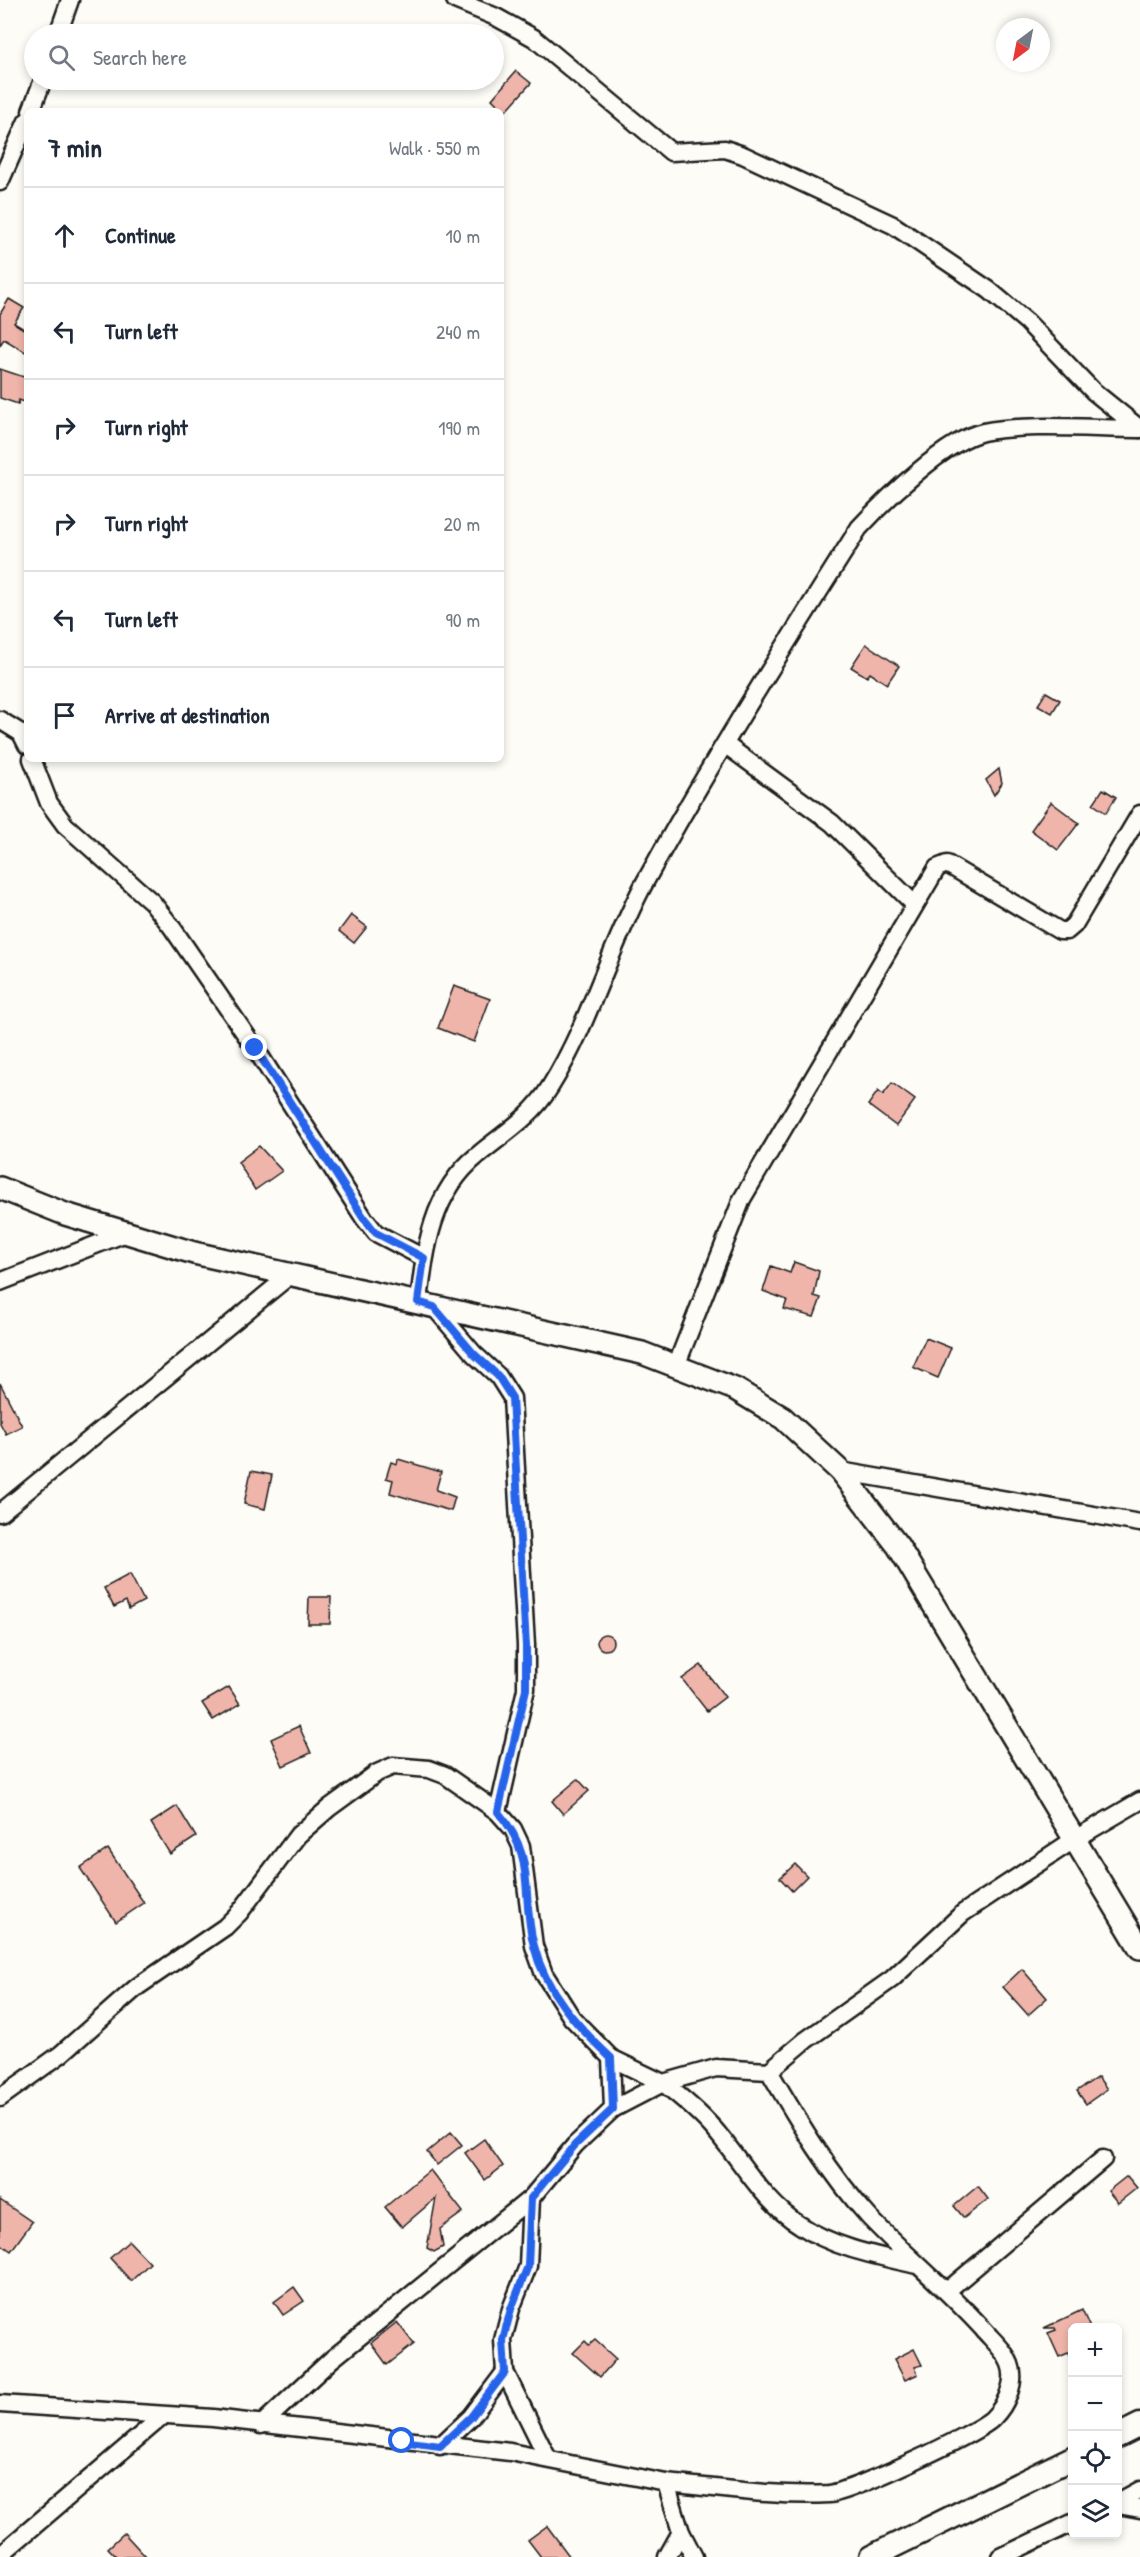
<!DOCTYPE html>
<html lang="en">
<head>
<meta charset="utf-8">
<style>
  body { margin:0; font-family:"Patrick Hand",sans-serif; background:#f6f6f7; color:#1f2937 }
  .controls { position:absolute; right:18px; bottom:18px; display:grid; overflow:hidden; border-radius:9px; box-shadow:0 3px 9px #0003 }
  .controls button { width:54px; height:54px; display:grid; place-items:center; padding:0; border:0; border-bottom:2px solid #e0e1e3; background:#fff; color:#1f2937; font:30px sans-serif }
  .compass { position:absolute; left:996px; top:18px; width:54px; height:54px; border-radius:50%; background:#fff; box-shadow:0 3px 9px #0003; rotate:212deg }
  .stop { position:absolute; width:18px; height:18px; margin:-14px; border:4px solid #2563eb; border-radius:50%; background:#fff }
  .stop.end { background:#2563eb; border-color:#fff; box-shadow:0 2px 6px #0008 }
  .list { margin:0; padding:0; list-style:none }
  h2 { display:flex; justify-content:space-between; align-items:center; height:78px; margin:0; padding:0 24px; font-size:26px }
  h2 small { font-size:20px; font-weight:400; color:#747a83 }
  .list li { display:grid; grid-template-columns:39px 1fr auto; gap:18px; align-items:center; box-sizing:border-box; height:96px; padding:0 24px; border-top:2px solid #e0e1e3 }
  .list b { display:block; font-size:22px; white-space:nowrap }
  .list em { font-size:20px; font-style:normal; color:#747a83 }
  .icon { flex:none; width:33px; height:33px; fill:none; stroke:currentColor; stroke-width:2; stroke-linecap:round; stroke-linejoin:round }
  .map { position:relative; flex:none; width:1140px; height:2557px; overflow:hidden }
  .search { position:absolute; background:#fff; box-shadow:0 3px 9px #0003; left:24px; top:24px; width:480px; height:66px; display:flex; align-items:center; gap:15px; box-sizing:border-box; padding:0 21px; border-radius:33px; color:#747a83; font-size:22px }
  .panel { position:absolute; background:#fff; box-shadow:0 3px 9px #0003; left:24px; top:108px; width:480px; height:654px; border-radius:9px }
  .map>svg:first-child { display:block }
</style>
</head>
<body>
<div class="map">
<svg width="1140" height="2557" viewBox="0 0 1140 2557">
  <rect width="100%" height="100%" fill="#fdfcf7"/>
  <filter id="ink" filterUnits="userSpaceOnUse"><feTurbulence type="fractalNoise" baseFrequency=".0167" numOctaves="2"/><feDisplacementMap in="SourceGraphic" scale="12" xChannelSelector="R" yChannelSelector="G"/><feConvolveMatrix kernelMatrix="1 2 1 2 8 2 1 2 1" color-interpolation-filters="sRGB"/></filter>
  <g filter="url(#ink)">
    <!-- building -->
    <g fill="#efb5aa" stroke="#1c1c1c" stroke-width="1.5">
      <path d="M516,71L531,83L505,112L492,99Z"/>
      <path d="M9,299L24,308L14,323L27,331V353L4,339L0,345V314Z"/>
      <path d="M0,369L27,378V403L19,400L18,404L0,398Z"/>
      <path d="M866,644L899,666L887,684L870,673L867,677L851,667Z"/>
      <path d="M1046,692L1060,700L1052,713L1038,705Z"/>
      <path d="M999,769L1002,783L994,795L986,780Z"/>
      <path d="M1103,789L1116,797L1106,813L1093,804Z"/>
      <path d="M1051,802L1079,823L1058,850L1031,830Z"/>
      <path d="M351,915L367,927L354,943L339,931Z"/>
      <path d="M454,986L490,999L474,1042L438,1028Z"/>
      <path d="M892,1083L915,1100L896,1126L868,1105L878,1091L883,1095Z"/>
      <path d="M259,1146L282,1171L255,1190L238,1162Z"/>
      <path d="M794,1262L819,1271L814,1296L821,1298L814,1317L784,1309L787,1300L763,1291L771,1266L790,1273Z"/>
      <path d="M926,1338L951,1348L938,1378L913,1367Z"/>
      <path d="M0,1383L22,1426L6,1434L0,1423Z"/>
      <path d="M398,1459L441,1472L436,1490L455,1497L451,1511L390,1493L393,1480L386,1478L391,1462L397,1464Z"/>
      <path d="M251,1471L272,1475L265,1509L244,1504Z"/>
      <path d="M130,1574L144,1601L129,1609L126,1601L114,1607L104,1588Z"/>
      <path d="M309,1597H331L330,1624H308Z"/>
      <circle cx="605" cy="1642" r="8"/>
      <path d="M701,1665L725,1697L707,1711L682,1679Z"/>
      <path d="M229,1687L240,1704L213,1720L202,1703Z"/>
      <path d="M299,1726L311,1753L283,1766L271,1739Z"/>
      <path d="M578,1779L589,1791L563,1814L552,1801Z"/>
      <path d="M177,1806L196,1837L170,1854L151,1823Z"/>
      <path d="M108,1849L144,1903L116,1922L80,1868Z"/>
      <path d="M795,1864L807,1876L792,1891L780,1878Z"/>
      <path d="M1022,1969L1047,1998L1028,2015L1003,1987Z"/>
      <path d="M1098,2077L1107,2089L1086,2104L1077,2091Z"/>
      <path d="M451,2132L462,2145L437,2165L427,2152Z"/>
      <path d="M484,2139L503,2166L485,2180L465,2153Z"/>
      <path d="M430,2170L463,2212L440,2229L443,2247L434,2252L427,2248L436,2198L402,2227L385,2207Z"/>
      <path d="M1127,2176L1137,2188L1118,2203L1108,2191Z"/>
      <path d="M978,2186L988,2199L964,2218L954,2206Z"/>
      <path d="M0,2200L32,2222L11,2251L0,2243Z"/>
      <path d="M129,2241L150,2263L131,2281L110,2258Z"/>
      <path d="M294,2287L304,2301L283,2315L274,2302Z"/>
      <path d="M1082,2310L1090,2328H1072V2362L1068,2353L1059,2357L1048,2333L1056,2330L1055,2328H1044Z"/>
      <path d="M397,2322L414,2344L387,2365L371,2343Z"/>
      <path d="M595,2340L616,2359L600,2377L573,2353L585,2341L589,2345Z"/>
      <path d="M914,2349L922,2365L915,2367L918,2374L905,2380L894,2359Z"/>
      <path d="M547,2526L570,2557H541L528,2540Z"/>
      <path d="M124,2533L146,2557H117L108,2548Z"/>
    </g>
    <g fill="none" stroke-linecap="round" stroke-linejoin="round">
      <!-- minor casing -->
      <g stroke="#1c1c1c" stroke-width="21">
        <g id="minor">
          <path d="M455,0L496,17L534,38L671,152L725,149L743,155L893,225L989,290L1027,322L1093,391L1140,429"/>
          <path d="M58,34L70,0"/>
          <path d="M31,111L43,80"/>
          <path d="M0,182L27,121"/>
          <path d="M0,720L21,733L27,745"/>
          <path d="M726,745L832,823L914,904"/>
          <path d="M32,759L49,803L65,825L152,902L171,926L255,1048L364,1218L376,1233L424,1258"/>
          <path d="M0,1282L126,1233"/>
          <path d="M419,1302C425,1248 432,1192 478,1155C504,1133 531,1118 550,1087C590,1023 609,948 645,882C711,761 786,644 859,528C885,500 946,440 983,432C1027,423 1093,429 1140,429"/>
          <path d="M434,1307L474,1354L498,1376L512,1398L526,1645V1689L498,1812"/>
          <path d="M676,1366L742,1199L937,868L947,864L1060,931H1067L1074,925L1140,814"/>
          <path d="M840,1471L1140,1523"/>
          <path d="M0,1513L289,1276"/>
          <path d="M611,2058L613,2109"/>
          <path d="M769,2071L806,2040L892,1979L963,1913L1075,1839L1140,1801"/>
          <path d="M0,2098L61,2054L137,1987L225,1927L240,1912L298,1835L329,1808L377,1773L393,1766L429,1769L445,1775L498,1812L513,1829L521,1846L534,1946L544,1974L572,2018L611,2058L663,2083L716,2068L769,2071C799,2122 829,2173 869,2217C906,2256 947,2289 983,2329C992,2340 1005,2350 1010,2364C1017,2382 1006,2405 993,2418C979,2433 851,2492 829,2494C775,2497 719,2488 666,2483"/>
          <path d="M948,2290L1103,2159"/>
          <path d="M0,2404L213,2418L510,2452L666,2483L681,2532L694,2557"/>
          <path d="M261,2425L332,2359L531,2198"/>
          <path d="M440,2446L471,2417L505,2372"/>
          <path d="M548,2459L505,2372L503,2340L511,2309L528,2266L531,2198L575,2145L613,2109L663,2083C681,2097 699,2112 714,2129C741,2160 764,2203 800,2225C834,2248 877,2256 917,2265"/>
          <path d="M1118,2502L1140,2490"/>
          <path d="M1118,2505L1140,2509"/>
          <path d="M0,2555L163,2416"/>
          <path d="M667,2557L681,2532"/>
          <path d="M1001,2557L1072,2523"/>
        </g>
      </g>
      <!-- tertiary casing -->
      <g stroke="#1c1c1c" stroke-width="26">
        <path id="tertiary" d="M0,1188L65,1214L194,1253L642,1353L735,1389L783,1418L840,1471L898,1546L1140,1948"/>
      </g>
      <!-- secondary casing -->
      <g stroke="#1c1c1c" stroke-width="27">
        <g id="secondary">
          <path d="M1118,2436L1140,2425"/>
          <path d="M871,2557L1072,2458"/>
        </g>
      </g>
      <!-- minor -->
      <use href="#minor" stroke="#fdfcf7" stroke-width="16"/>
      <!-- tertiary -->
      <use href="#tertiary" stroke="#fdfcf7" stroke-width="21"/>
      <!-- secondary -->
      <use href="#secondary" stroke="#fdfcf7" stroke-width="22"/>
    </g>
  </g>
  <g fill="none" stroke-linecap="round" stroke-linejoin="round" filter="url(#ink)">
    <!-- route -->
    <path stroke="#2563eb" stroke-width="8" d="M255,1048L364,1218L376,1233L424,1258L418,1302L434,1307L474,1354L498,1376L512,1398L526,1646V1689L498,1812C538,1858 520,1894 534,1946C545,1991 578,2027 611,2058L613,2109L575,2145L531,2198L528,2266L511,2309L503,2340L505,2372L471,2417L440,2446L402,2441"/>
  </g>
</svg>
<div class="controls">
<button>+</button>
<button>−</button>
<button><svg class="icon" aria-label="locate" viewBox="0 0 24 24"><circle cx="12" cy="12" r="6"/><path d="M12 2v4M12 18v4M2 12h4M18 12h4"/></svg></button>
<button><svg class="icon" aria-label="layers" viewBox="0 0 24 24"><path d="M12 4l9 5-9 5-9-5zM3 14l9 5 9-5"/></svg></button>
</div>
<svg class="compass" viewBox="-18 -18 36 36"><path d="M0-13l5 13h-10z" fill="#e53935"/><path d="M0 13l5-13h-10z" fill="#747a83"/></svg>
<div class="stop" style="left:402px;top:2441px"></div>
<div class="stop end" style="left:255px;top:1048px"></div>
<div class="search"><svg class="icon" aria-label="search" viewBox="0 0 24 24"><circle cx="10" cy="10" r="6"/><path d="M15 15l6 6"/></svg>Search here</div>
<section class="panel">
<h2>7 min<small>Walk · 550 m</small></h2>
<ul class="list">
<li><svg class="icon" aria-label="ahead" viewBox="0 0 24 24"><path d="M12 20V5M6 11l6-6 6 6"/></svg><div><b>Continue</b></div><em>10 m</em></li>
<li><svg class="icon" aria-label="left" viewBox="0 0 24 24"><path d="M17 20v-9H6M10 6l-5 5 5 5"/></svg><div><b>Turn left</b></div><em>240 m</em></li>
<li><svg class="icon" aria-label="right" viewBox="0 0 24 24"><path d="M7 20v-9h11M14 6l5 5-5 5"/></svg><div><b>Turn right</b></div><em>190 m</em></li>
<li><svg class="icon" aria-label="right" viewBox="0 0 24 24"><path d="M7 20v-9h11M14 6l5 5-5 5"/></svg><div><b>Turn right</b></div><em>20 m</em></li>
<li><svg class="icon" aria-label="left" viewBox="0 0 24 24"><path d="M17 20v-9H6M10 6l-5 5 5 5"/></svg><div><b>Turn left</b></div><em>90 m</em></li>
<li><svg class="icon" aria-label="arrive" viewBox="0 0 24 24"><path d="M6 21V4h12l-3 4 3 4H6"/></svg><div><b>Arrive at destination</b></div></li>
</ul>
</section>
</div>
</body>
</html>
